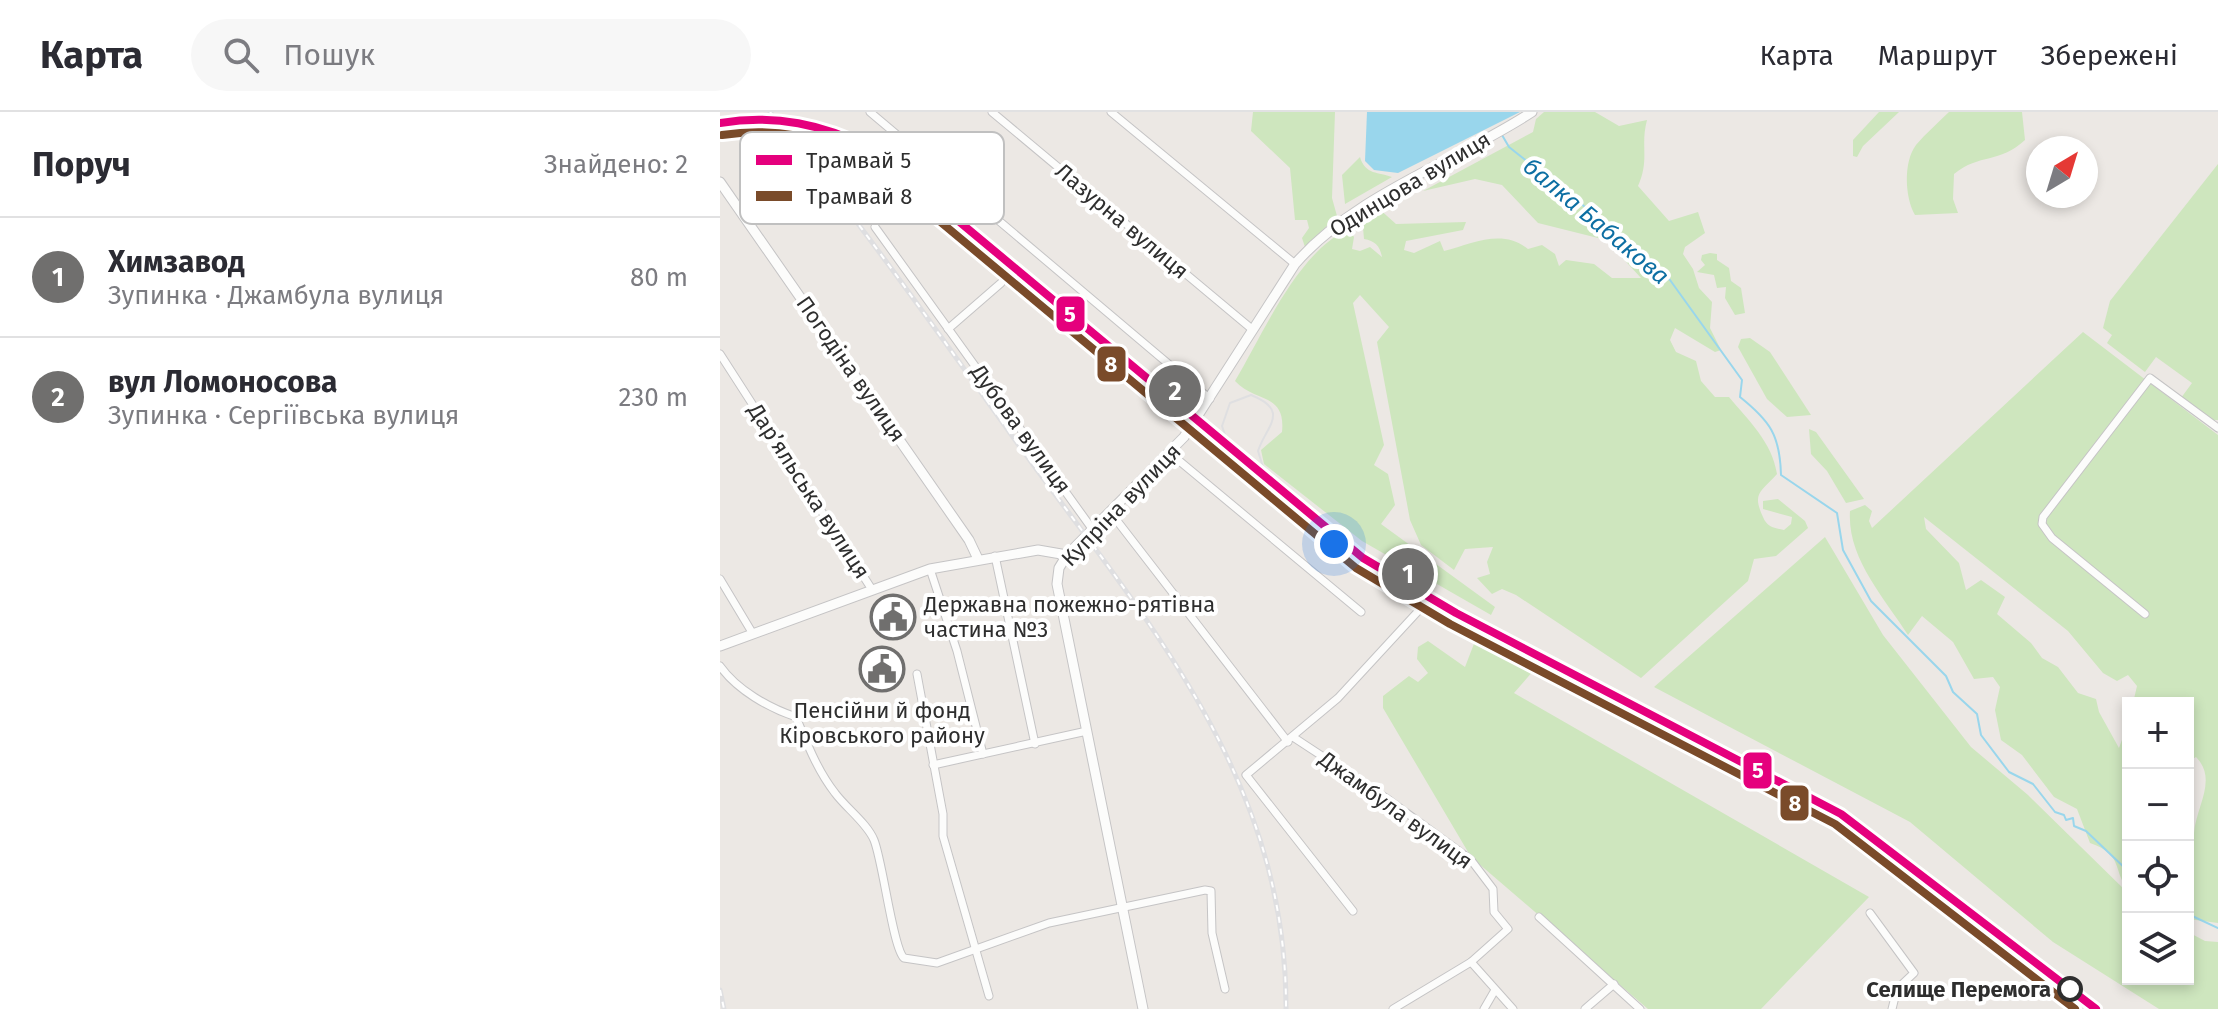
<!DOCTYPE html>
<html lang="uk">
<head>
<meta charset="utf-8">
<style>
  body { margin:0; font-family:"Fira Sans",sans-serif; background:#f7f7f7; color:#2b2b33 }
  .controls { position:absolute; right:24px; bottom:24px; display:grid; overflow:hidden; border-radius:0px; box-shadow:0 4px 12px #0003 }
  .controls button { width:72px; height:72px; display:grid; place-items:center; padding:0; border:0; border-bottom:2px solid #e1e1e2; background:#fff; color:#2b2b33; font:40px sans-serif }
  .compass { position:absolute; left:1306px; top:24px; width:72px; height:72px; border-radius:50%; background:#fff; box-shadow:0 4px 12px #0003; rotate:38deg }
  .you { position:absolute; left:614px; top:432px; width:28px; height:28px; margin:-20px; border:6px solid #fff; border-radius:50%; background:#1a73e8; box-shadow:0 0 0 12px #1a73e833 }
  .badge { display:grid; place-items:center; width:52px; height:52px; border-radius:50%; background:#706f6e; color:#fff; font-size:26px; font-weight:700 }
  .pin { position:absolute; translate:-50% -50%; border:4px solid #fff; box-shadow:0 2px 8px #0006 }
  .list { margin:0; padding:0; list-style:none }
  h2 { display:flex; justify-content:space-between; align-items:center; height:104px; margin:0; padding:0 32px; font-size:34px }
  h2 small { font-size:26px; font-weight:400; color:#7c7c81 }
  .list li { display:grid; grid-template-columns:52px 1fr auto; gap:24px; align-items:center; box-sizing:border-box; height:120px; padding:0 32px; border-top:2px solid #e1e1e2 }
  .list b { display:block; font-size:30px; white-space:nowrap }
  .list p { margin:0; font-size:26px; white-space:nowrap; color:#7c7c81 }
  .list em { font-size:26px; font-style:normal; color:#7c7c81 }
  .icon { flex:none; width:44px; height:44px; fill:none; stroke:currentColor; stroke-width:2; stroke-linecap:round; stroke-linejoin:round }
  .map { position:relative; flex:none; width:1498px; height:897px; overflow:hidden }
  header { display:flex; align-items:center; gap:48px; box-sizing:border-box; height:112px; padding:0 40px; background:#fff; border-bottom:2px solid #e1e1e2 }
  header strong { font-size:38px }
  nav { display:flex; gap:44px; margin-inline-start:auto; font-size:28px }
  .search { width:560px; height:72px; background:#f7f7f7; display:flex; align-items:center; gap:20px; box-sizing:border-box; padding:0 28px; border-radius:44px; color:#7c7c81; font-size:30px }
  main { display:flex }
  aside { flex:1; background:#fff }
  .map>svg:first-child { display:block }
</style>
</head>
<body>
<header>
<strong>Карта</strong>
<div class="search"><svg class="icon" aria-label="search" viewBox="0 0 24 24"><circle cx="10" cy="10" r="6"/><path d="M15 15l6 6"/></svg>Пошук</div>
<nav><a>Карта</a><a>Маршрут</a><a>Збережені</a></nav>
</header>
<main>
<aside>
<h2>Поруч<small>Знайдено: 2</small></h2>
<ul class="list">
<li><span class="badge">1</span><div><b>Химзавод</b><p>Зупинка · Джамбула вулиця</p></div><em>80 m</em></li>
<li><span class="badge">2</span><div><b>вул Ломоносова</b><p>Зупинка · Сергіївська вулиця</p></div><em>230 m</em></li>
</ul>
</aside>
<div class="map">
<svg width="1498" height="897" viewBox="0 0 1498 897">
  <rect width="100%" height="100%" fill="#ece8e4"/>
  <!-- green -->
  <g fill="#cee6be">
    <path d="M533,0H615L612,86L617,104L585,135L582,126L589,116L587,108H575L570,56L531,19Z"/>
    <path d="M824,0H875L899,14L927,8C920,34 930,47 918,74L949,109L978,100L985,121L965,135L963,142L973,157L979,176L992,190L990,216L1001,238L995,240L955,216L950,228L956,240L976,249L981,269L995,285H1009C1029,309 1052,330 1057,362C1040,381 1032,381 1043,405C1047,415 1054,416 1064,418L1071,412L1072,405L1043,397V389L1058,387L1085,409L1088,416L1056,444L1034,447L1028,469L921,566L796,483L782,477L772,482L757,466L770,462L767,450L773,435L745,437L734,458L701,433L690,408L657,230L669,215L640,183L633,191L664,333L654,353L668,362L675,393L661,412L775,495L771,503L642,429L544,352L541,338L562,320C566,280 535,291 515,269C543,222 578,139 629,117L634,125L632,137L640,139L650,135L662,145C660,134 655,129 644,127L642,104L657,95L676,112L746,110L743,118L686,129L684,138L694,141L720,129L724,139C752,132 782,116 808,137L822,133L835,142L839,154L846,148L874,152L892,166H921L886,128L818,111L782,73L755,67L703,79L813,20L816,7Z"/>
    <path d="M1159,0H1179L1143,34L1137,45L1133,44V28Z"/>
    <path d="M1229,0H1302L1305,28C1279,52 1260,41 1234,62L1233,87L1238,101L1195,103C1185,86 1183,50 1196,33C1206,21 1218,11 1229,0Z"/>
    <path d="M640,45C645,63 659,60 672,65L625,92L622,63Z"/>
    <path d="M1498,52V308H1490L1461,286L1472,271L1436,245L1425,260L1387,231L1392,223L1383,216L1390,189Z"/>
    <path d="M990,141L997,142V148L1009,156L1011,169L1021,176L1025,201L1015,203L1005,186L1006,175L997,176L994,163L977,160L985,153L981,148L982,143Z"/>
    <path d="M1363,220L1498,323V811L1468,807V719L1474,721C1476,695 1498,667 1476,645L1468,650V591H1413L1417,574L1408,563L1397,569L1383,561L1348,519L1204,405L1206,417L1239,451L1246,478L1261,468L1285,485L1277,502L1311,531L1322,546L1338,555L1358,581L1376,587L1379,600L1399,636L1408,611V778C1392,757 1404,743 1370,731L1357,697L1334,685L1302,643L1281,628L1275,598L1280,575L1273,565L1254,567L1233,530L1202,504L1188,523C1164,485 1127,446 1130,399L1145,393L1152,399L1149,409L1152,416Z"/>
    <path d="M1030,226L1050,240L1091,303L1067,305L1047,287L1018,235L1021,227Z"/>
    <path d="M1089,317L1096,320L1144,387L1126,391L1107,359L1091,342Z"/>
    <path d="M1105,425L1163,523L1251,635L1308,683L1408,781V867H1468V820L1485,829L1498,830V897H1439L1333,830L1190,710L934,575Z"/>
    <path d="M742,507L993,638L991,647L814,558L794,581L1149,785L1041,897H928L751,745L663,596V584L689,564L698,570L708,561L697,547L698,535L708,529L745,555L757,524L734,508Z"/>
  </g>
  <!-- water -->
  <path fill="#99d6ec" d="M647,0H800L678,61L654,58L645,49Z"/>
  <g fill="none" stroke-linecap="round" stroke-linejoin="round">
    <!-- stream -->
    <g stroke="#99d6ec" stroke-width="2">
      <path d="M782,23L789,35L917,136L950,168L1022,268L1020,285C1050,309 1060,323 1061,363L1117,401L1123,438L1151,489L1226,564L1233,580L1257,602L1261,623L1289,660L1313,672L1335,700L1344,703L1346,708L1353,706L1354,714L1366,719L1408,759"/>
      <path d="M1468,802L1498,816"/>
    </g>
    <!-- street casing -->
    <g stroke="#c5c4c5" stroke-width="9">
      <g id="street">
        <path d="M150,0L490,287"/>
        <path d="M272,0L533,218"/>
        <path d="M391,0L575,152"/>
        <path d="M155,115L373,418"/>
        <path d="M228,217L281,171"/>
        <path d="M0,242L151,476"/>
        <path d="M451,342L641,500"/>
        <path d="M391,401L568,630"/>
        <path d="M275,444L315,632"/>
        <path d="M210,457L237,539L263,642"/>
        <path d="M0,467L33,522"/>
        <path d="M1425,502L1332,426L1322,412L1323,405L1430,266L1498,316"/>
        <path d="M0,554C17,578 49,596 76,605C87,631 97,658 115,681C126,696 147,711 154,728C163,750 173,837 184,846L217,851L329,811L485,778L491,779L492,821L505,877"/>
        <path d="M197,562L223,702V724L269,884"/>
        <path d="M573,625L666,686L751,748L773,777L774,800L788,817L751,850L673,897"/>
        <path d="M213,653L367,619"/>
        <path d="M633,799L526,663L618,586L702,495"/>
        <path d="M1150,801L1194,861L1177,877L1172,897"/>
        <path d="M819,805L920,897"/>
        <path d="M751,850L793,897"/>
        <path d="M764,897L775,878"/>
        <path d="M865,897L894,872"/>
      </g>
    </g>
    <!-- secondary casing -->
    <g stroke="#c5c4c5" stroke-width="11">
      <g id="secondary">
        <path d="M0,70L249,428L258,447"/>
        <path d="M0,534L210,457L318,438L347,443"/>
        <path d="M423,897L337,472L339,456L347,443L464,325L575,152C637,81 734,51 812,0"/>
      </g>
    </g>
    <!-- street -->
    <use href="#street" stroke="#fcfcfb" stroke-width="7"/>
    <!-- secondary -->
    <use href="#secondary" stroke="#fcfcfb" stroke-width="9"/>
    <!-- tram -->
    <path stroke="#dfdfe1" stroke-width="2" d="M506,326L502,314L510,291L531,283C571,299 546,314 538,339L546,365"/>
    <!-- rail casing -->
    <g stroke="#dfdfe1" stroke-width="5">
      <g id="rail">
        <path d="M50,0C136,104 214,215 293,325C422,504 567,662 566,897"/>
        <path d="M0,878L4,897"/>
      </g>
    </g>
    <!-- rail -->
    <use href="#rail" stroke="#fff" stroke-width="2" stroke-dasharray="6" stroke-linecap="butt"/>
    <!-- tram-1 casing -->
    <g stroke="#fff" stroke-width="14">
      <path id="tram-1" d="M0,11C55,2 103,12 152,37L643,446L736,501L1121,702L1376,897"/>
    </g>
    <!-- tram-2 casing -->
    <g stroke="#fff" stroke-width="14">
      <path id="tram-2" d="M2,23C54,15 99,24 145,47L636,456L730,512L1115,712L1355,897"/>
    </g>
    <!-- tram-1 -->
    <use href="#tram-1" stroke="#e5007d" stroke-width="8"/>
    <!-- tram-2 -->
    <use href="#tram-2" stroke="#7a4b2a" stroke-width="8"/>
  </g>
  <!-- icons -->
  <defs>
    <g id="civic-ring" transform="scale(2.3)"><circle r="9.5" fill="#fff" stroke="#706f6e" stroke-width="1.5"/><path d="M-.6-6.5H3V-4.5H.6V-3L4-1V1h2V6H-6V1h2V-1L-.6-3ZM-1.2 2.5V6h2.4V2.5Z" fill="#706f6e"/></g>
  </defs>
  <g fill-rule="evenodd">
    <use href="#civic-ring" x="173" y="505"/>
    <use href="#civic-ring" x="162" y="557"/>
  </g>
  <!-- markers -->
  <circle fill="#fff" stroke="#2e2e2e" stroke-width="4" cx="1350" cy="877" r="11"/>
  <g text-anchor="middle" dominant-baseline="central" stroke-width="8" stroke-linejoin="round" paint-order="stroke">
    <!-- street labels -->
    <g font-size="22" fill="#2e2e2e" stroke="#fff">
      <text transform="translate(690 72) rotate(-31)">Одинцова вулиця</text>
      <text transform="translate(402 109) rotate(40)">Лазурна вулиця</text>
      <text transform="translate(131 257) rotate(55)">Погодіна вулиця</text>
      <text transform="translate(301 317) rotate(54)">Дубова вулиця</text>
      <text transform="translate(89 379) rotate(57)">Дар’яльська вулиця</text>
      <text transform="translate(401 393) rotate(-46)">Купріна вулиця</text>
      <text transform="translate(676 698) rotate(36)">Джамбула вулиця</text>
    </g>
    <!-- poi labels -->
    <g font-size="22" fill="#2e2e2e" stroke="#fff" text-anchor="start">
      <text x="204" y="492">Державна пожежно-рятівна<tspan x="204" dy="25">частина №3</tspan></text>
      <text x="162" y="598" text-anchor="middle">Пенсійни й фонд<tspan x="162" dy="25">Кіровського району</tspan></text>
    </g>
    <!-- stop labels -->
    <g font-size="22" font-weight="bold" fill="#2e2e2e" stroke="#fff" text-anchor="end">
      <text x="1331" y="877">Селище Перемога</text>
    </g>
    <!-- water labels -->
    <g font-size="24" font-style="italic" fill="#0d6fa3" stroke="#fff">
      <text transform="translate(876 109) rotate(40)">балка Бабакова</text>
    </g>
  </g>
  <!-- legend -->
  <rect x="20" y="20" width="264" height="92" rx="12" fill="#fff" stroke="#c0c0c0" stroke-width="2"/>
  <rect x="36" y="43" width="36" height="10" fill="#e5007d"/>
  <rect x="36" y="79" width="36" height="10" fill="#7a4b2a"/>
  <g font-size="22" fill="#2e2e2e">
    <text x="86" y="56">Трамвай 5</text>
    <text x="86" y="92">Трамвай 8</text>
  </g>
  <g stroke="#fff" stroke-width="3">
    <rect x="335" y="183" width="31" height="38" rx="8" fill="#e5007d"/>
    <rect x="376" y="233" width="31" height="38" rx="8" fill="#7a4b2a"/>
    <rect x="1022" y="639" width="31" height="39" rx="8" fill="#e5007d"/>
    <rect x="1059" y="672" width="31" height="38" rx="8" fill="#7a4b2a"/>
  </g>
  <g font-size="22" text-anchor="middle" font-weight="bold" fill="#fff">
    <text x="350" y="210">5</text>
    <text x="391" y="260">8</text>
    <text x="1038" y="666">5</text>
    <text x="1075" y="699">8</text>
  </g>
</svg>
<div class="controls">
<button>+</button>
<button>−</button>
<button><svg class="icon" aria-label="locate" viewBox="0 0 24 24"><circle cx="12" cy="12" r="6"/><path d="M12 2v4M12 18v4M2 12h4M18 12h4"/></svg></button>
<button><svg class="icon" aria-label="layers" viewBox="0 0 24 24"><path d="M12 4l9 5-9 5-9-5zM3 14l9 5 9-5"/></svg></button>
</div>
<svg class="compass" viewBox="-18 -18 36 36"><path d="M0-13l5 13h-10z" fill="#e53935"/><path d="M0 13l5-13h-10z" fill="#7c7c81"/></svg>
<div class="you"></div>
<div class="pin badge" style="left:688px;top:462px">1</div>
<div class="pin badge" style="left:455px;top:279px">2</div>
</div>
</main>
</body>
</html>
